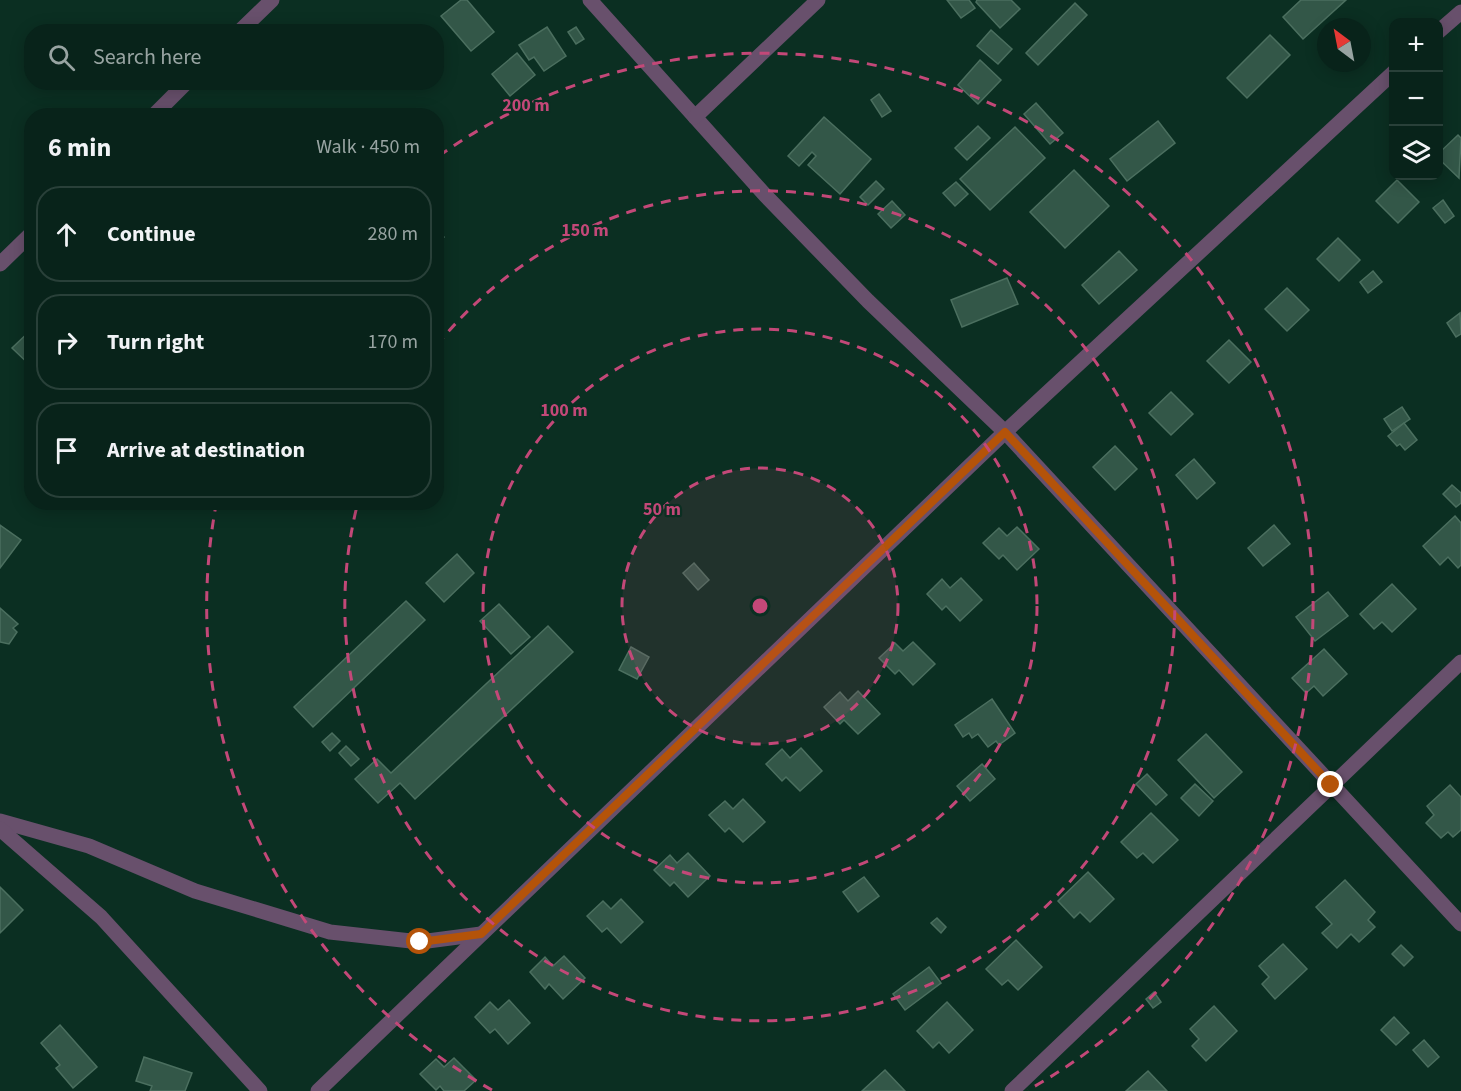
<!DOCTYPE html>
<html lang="en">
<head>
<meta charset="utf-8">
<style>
  body { margin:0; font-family:"Source Sans 3",sans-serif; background:#162f27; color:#f1f3f6 }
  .controls { position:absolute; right:18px; top:18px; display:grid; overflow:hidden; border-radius:12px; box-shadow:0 3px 15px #0003 }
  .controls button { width:54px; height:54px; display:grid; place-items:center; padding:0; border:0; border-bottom:2px solid #294039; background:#08231a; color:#f1f3f6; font:30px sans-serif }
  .compass { position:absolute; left:1317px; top:18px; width:54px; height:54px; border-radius:50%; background:#08231a; box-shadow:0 3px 15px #0003; rotate:328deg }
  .stop { position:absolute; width:18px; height:18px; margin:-14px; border:4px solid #b45309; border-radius:50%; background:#fff }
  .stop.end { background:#b45309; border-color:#fff; box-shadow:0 2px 6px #0008 }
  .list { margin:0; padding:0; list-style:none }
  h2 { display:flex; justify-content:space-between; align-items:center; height:78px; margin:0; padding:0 24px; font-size:26px }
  h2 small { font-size:20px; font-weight:400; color:#98a4a2 }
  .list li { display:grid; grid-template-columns:39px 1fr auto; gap:18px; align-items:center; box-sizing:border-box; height:96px; margin:0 12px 12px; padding:0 12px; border:2px solid #294039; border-radius:24px }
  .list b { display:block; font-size:22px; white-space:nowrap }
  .list em { font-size:20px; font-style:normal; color:#98a4a2 }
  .icon { flex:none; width:33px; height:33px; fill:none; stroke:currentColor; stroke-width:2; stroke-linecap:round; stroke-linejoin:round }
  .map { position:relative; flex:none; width:1461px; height:1091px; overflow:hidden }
  .search { position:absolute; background:#08231a; box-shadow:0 3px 15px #0003; left:24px; top:24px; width:420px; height:66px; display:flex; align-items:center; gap:15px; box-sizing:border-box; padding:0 21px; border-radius:24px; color:#98a4a2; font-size:22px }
  .panel { position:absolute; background:#08231a; box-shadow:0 3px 15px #0003; left:24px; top:108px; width:420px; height:402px; border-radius:24px }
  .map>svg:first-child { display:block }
</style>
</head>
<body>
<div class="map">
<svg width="1461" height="1091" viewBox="0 0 1461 1091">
  <rect width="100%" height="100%" fill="#0b2f22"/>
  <!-- building -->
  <g fill="#335748" stroke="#4b6f5f" stroke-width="1.5">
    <path d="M461,0H467L494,32L471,51L441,16Z"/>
    <path d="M947,0H969L975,8L961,18Z"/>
    <path d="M977,0H1011L1020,9L1000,28L976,2Z"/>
    <path d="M1301,0H1346L1303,39L1283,17Z"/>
    <path d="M1075,3L1087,15L1038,65L1026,53Z"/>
    <path d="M547,27L566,56L544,71L534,57L529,60L519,45Z"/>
    <path d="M576,27L584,39L576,44L568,32Z"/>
    <path d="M991,30L1012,49L998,64L977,46Z"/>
    <path d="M1270,35L1290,55L1247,98L1227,78Z"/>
    <path d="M517,53L535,75L510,96L492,74Z"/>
    <path d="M980,60L1001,80L978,104L958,85Z"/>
    <path d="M879,94L891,111L882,117L871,100Z"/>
    <path d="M1036,103L1063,133L1050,144L1024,114Z"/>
    <path d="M824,117L871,159L840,194L808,165L816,156L812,152L799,166L788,156Z"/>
    <path d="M1158,121L1175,143L1127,181L1110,159Z"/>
    <path d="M978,126L990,138L967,160L955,148Z"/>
    <path d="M1015,127L1045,158L990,210L960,179Z"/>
    <path d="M1458,135L1461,138L1459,178L1438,158V154Z"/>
    <path d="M1074,170L1109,206L1065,248L1030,212Z"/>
    <path d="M1397,180L1419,202L1398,223L1376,201Z"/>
    <path d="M876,181L884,189L868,205L860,197Z"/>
    <path d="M956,182L968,194L955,206L943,193Z"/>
    <path d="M1443,200L1454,216L1445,223L1433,208Z"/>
    <path d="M892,201L905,215L891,228L878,214Z"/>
    <path d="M436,230L444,237L436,246Z"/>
    <path d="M1338,238L1360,260L1339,281L1317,259Z"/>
    <path d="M1119,251L1137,270L1099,304L1082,285Z"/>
    <path d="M1373,271L1382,282L1368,293L1360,282Z"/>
    <path d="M1007,278L1018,304L962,327L951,300Z"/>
    <path d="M1287,288L1309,310L1287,331L1265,309Z"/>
    <path d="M1460,313L1461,334L1456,337L1447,323Z"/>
    <path d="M32,329V367L12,348Z"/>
    <path d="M1229,340L1251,362L1229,383L1207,361Z"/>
    <path d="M1171,392L1193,414L1171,435L1149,413Z"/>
    <path d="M1402,407L1410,419L1392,431L1384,419Z"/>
    <path d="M1404,423L1417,440L1405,450L1400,444L1397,446L1388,436Z"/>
    <path d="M1115,446L1137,469L1115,490L1093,467Z"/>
    <path d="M1194,459L1215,483L1197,499L1176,475Z"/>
    <path d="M1452,485L1461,493V503L1456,507L1443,494Z"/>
    <path d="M1455,516L1461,523V565L1458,568L1448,557L1440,565L1423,546Z"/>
    <path d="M0,525L21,540L0,568Z"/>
    <path d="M1274,525L1290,544L1263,566L1248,548Z"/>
    <path d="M1017,527L1039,549L1017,570L1003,555L999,559L983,543L999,528L1007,536Z"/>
    <path d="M457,554L474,573L444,602L426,583Z"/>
    <path d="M694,563L709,580L698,590L683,573Z"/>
    <path d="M961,578L982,600L960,621L946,606L942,610L927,594L942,579L950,588Z"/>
    <path d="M1392,584L1416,609L1392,632L1382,622L1374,629L1360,614Z"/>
    <path d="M1328,592L1348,616L1315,641L1296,617Z"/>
    <path d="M406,601L425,620L313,727L294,707Z"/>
    <path d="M499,604L530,637L511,654L480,621Z"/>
    <path d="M0,608L18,624L13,628L17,632L9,644L0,642Z"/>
    <path d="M548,626L573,652L415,799L400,783L378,803L355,779L377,759L391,773Z"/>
    <path d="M913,642L935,664L913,685L899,670L895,674L879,658L895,643L903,651Z"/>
    <path d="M631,647L649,657L637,679L619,670Z"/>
    <path d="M1324,649L1347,674L1323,696L1314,686L1306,693L1292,678Z"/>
    <path d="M858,691L880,714L858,734L844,720L840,724L824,707L840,692L848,701Z"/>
    <path d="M992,699L1015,733L999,745L996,741L988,747L978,734L972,738L969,733L963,737L955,725Z"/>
    <path d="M332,733L340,741L330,751L322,742Z"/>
    <path d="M1206,734L1242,772L1214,798L1178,760Z"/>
    <path d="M346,746L359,759L351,766L339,753Z"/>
    <path d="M801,748L822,771L800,791L786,777L782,781L766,764L782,749L790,758Z"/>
    <path d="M982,764L995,779L970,801L957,786Z"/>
    <path d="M1147,774L1167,795L1156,805L1136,784Z"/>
    <path d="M1195,784L1213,801L1199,816L1181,798Z"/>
    <path d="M1450,785L1461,797V830L1453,837L1448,832L1441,838L1426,823L1434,815L1427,806Z"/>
    <path d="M743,799L765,822L743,842L729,828L725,832L709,815L725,801L733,809Z"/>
    <path d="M1151,813L1178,840L1153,863L1143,853L1137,858L1121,842Z"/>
    <path d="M688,853L710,876L688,897L674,882L670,886L654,870L670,855L677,863Z"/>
    <path d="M1088,872L1114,899L1090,922L1080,912L1074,918L1058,901Z"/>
    <path d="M864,877L879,896L858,912L843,892Z"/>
    <path d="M1345,880L1375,912L1368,920L1375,927L1359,942L1351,934L1337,948L1322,933L1332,924L1316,907Z"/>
    <path d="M0,887L23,910L0,933Z"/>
    <path d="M621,899L643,922L621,943L607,928L602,932L587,916L603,901L611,909Z"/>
    <path d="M937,918L946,927L941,933L931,923Z"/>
    <path d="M1016,940L1042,967L1018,990L1008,980L1002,985L986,969Z"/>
    <path d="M1283,944L1307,969L1275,999L1262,984L1269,977L1259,966Z"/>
    <path d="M1401,945L1413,957L1404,966L1392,954Z"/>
    <path d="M564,956L585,978L563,999L549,984L545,989L530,972L545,957L553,966Z"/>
    <path d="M929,967L941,983L905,1010L893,994Z"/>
    <path d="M1154,992L1161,1002L1153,1008L1146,999Z"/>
    <path d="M509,1000L530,1023L508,1044L495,1029L490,1033L475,1017L490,1002L498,1010Z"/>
    <path d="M947,1002L973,1030L949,1053L939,1042L933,1048L917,1031Z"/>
    <path d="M1214,1006L1237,1031L1206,1061L1192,1046L1199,1039L1190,1029Z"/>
    <path d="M1394,1017L1409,1033L1396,1045L1381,1030Z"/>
    <path d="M60,1025L97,1067L73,1088L56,1068L60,1065L41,1043Z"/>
    <path d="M1424,1040L1439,1057L1428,1067L1413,1050Z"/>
    <path d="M144,1057L192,1073L185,1091H150L152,1086L136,1081Z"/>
    <path d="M454,1058L476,1080L464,1091H444L440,1086L436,1090L420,1074L436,1059L444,1067Z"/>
    <path d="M885,1070L905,1091H862Z"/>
    <path d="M1148,1071L1167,1091H1126Z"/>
  </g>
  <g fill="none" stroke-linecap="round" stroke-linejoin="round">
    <!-- minor -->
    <g stroke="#68506c" stroke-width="15">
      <path d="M590,0L765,195L868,301L1005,432L1461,924"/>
      <path d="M239,32L272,0"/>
      <path d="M1438,32L1461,12"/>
      <path d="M153,116L187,82"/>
      <path d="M695,117L818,0"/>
      <path d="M0,264L32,233"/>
      <path d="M0,821L89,846L195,891L330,932L420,942L481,934"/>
      <path d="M0,829L101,917L260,1091"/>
      <path d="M318,1091L1005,432L1394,72"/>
      <path d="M1012,1091L1461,662"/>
    </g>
  </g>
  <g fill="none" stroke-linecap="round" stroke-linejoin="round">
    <!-- route -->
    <path stroke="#b45309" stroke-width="8" d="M420,942L481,934L1005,432L1331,785"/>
  </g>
  <!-- distance rings -->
  <circle cx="760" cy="606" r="138" fill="#c34878" fill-opacity=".12"/>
  <g fill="none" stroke="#c34878" stroke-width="3" stroke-dasharray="10 8">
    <circle cx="760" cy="606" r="138"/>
    <circle cx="760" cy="606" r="277"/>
    <path d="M437 345A415 415 0 1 1 357 506"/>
    <path d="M492 1090A553 553 0 0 1 216 505M439 156A553 553 0 1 1 1028 1090"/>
  </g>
  <circle cx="760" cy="606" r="9" fill="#c34878" stroke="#0b2f22" stroke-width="3"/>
  <g font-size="18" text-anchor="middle" font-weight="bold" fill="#c34878" stroke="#0b2f22" stroke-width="4.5" stroke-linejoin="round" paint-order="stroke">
    <text x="526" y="111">200 m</text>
    <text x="585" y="236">150 m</text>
    <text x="564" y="416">100 m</text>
    <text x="662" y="515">50 m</text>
  </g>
</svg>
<div class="controls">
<button>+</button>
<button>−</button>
<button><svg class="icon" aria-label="layers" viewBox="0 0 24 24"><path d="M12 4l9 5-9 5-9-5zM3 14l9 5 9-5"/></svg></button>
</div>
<svg class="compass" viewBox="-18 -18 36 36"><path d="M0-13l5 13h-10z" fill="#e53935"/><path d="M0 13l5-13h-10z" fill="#98a4a2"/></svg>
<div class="stop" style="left:420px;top:942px"></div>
<div class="stop end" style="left:1331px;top:785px"></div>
<div class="search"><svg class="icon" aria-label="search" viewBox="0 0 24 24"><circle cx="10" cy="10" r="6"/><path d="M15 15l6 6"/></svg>Search here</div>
<section class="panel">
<h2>6 min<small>Walk · 450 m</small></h2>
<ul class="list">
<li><svg class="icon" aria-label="ahead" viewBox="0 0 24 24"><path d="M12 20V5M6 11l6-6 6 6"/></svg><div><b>Continue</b></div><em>280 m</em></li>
<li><svg class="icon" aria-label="right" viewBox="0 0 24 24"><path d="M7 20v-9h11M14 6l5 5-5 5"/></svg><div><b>Turn right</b></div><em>170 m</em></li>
<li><svg class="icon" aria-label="arrive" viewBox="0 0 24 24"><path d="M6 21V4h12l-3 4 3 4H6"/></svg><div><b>Arrive at destination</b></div></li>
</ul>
</section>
</div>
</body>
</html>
